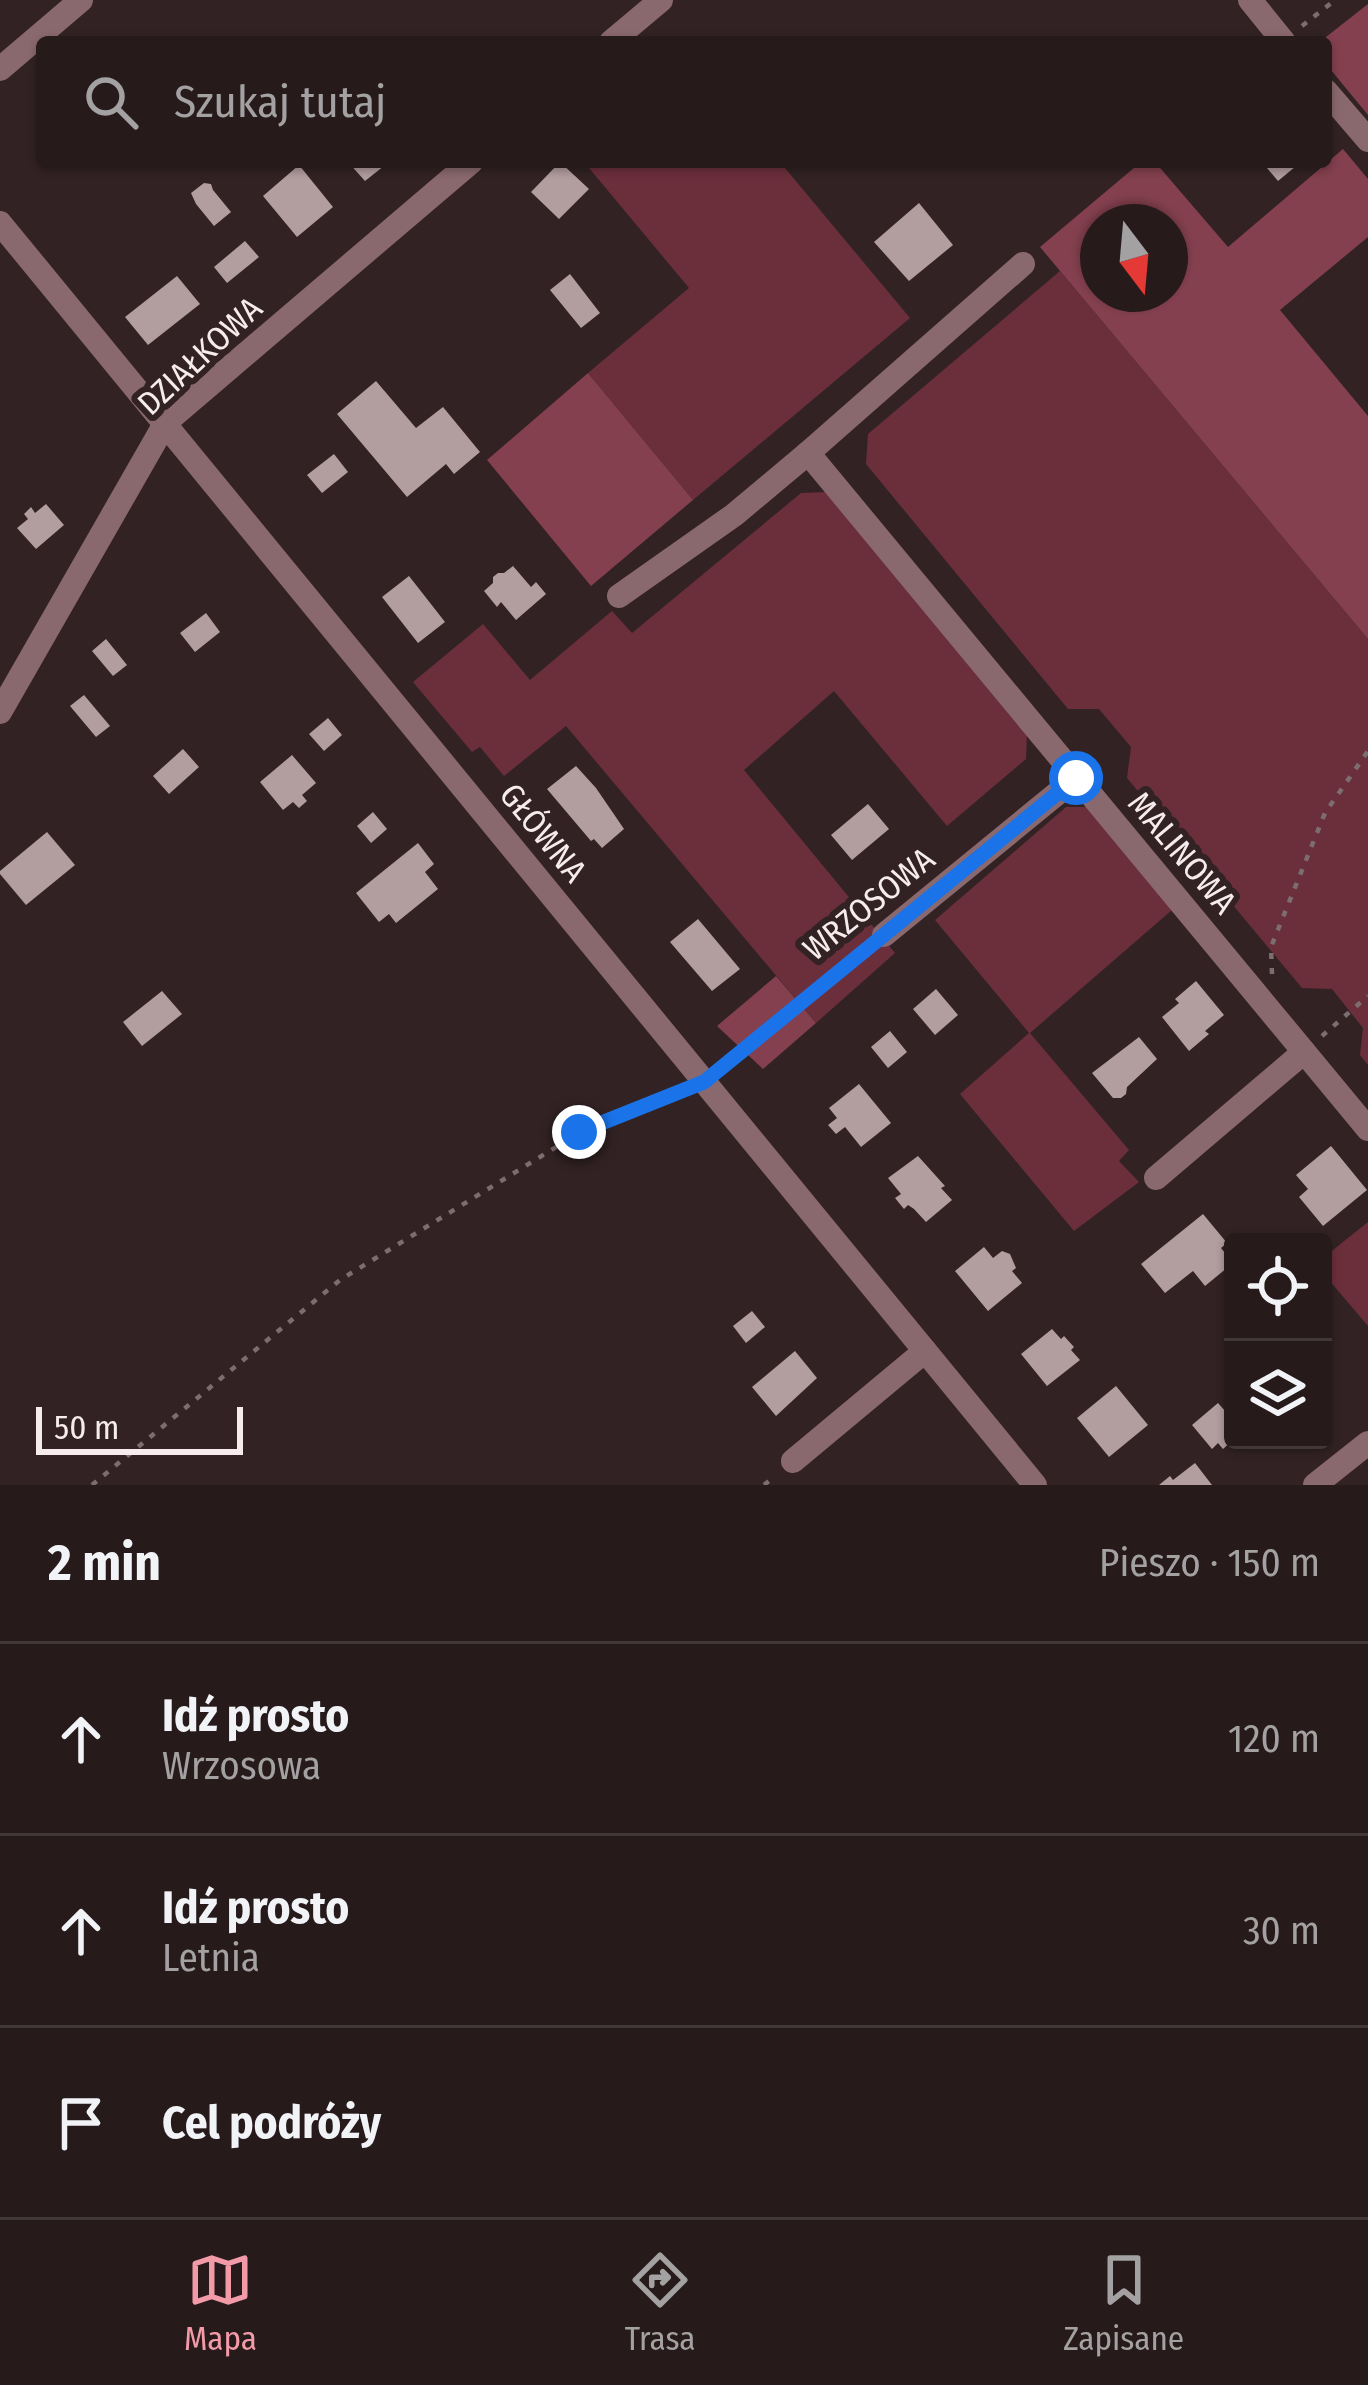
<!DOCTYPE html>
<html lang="pl">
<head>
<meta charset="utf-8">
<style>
  body { margin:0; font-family:"Fira Sans Condensed",sans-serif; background:#322728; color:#f1f3f6 }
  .controls { position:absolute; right:36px; bottom:36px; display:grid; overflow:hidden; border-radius:12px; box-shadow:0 3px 9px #0004 }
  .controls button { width:108px; height:108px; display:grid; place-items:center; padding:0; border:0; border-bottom:3px solid #42383a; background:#261a1b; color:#f1f3f6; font:60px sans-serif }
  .compass { position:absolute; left:1080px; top:204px; width:108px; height:108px; border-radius:50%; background:#261a1b; box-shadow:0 3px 9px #0004; rotate:164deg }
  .scale { position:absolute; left:36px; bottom:30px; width:207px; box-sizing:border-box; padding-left:12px; border:6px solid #f7eced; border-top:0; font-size:33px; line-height:42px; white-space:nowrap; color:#f7eced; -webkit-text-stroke:9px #322224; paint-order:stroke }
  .stop { position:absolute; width:36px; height:36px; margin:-27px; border:9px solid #1a73e8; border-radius:50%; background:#fff }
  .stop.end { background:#1a73e8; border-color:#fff; box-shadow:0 3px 12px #0008 }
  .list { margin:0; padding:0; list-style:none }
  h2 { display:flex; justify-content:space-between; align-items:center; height:156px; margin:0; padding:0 48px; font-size:51px }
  h2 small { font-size:39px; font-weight:400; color:#a4a1a3 }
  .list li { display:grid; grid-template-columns:78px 1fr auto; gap:36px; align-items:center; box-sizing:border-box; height:192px; padding:0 48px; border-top:3px solid #42383a }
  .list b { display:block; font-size:45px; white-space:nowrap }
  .list p { margin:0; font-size:39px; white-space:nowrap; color:#a4a1a3 }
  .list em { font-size:39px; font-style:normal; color:#a4a1a3 }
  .icon { flex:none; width:66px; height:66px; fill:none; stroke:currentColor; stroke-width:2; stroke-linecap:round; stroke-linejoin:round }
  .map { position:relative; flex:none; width:1368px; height:1485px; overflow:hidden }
  .search { position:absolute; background:#261a1b; box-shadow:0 3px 9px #0004; left:36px; right:36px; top:36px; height:132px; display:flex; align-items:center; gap:30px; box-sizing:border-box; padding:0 42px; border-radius:12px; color:#a4a1a3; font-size:45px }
  .sheet { height:732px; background:#261a1b }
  nav { display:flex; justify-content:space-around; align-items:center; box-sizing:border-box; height:168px; border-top:3px solid #42383a; background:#261a1b; font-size:33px; color:#a4a1a3 }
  nav a { display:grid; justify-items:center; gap:6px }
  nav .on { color:#f39aa9 }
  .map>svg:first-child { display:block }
</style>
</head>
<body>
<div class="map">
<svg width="1368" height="1485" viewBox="0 0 1368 1485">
  <rect width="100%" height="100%" fill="#322224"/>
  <!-- green -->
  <g fill="#6b2f3c">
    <path d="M584,162H780L910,318L693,500L588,373L689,288Z"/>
    <path d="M1060,271L1368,639V1065L1360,1055L1363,1028L1332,989L1302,988L1127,778L1131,747L1099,709H1068L866,464L868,434Z"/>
    <path d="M827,492L1027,733L1026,759L947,826L834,691L744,770L895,953L816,1023L566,726L504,776L480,747L472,752L413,682L483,624L530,680L612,611L632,633L801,493Z"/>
    <path d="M1066,807H1088L1172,910L1030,1033L1129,1150L1119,1161L1139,1182L1074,1231L960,1094L1029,1033L935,920Z"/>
    <path d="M1368,1222V1326L1323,1273V1258Z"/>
  </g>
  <!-- forest -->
  <g fill="#84404e" fill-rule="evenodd">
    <path d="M1368,4V115L1326,64V37Z"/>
    <path d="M1343,149L1368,179V237L1280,310L1368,416V639L1040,247L1141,162H1155L1228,247ZM1170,222V294H1098V222Z"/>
    <path d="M588,373L693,500L591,586L487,460Z"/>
    <path d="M776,976L816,1023L763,1069L717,1026Z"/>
  </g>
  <!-- building -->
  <g fill="#b29d9f">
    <path d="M348,162H389L365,181Z"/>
    <path d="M560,162L589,189L559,219L531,192Z"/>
    <path d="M1262,162H1301L1278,181Z"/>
    <path d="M299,165L333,207L297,237L263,196Z"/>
    <path d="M204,183L211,184L213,190L231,212L214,226L196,204L191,193Z"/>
    <path d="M919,203L953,245L909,281L874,242Z"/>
    <path d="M245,241L259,257L227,283L214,267Z"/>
    <path d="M570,274L600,313L581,328L550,290Z"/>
    <path d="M177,276L200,304L148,345L125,317Z"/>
    <path d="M376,381L416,428L443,407L480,452L454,474L446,464L407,497L337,414Z"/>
    <path d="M334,454L348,472L322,493L307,475Z"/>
    <path d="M46,504L64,525L36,549L17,528L28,519L24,514L31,507L35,513Z"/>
    <path d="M513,566L531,587L536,582L546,594L516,620L501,602L497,607L484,591L493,583V577L498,573H504Z"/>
    <path d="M409,576L445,622L418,643L382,597Z"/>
    <path d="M206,613L220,632L195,652L180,633Z"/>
    <path d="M106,639L127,665L113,676L92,651Z"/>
    <path d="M84,695L110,726L96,737L70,706Z"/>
    <path d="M328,718L342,735L324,751L309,734Z"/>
    <path d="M183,749L199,767L169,794L153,776Z"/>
    <path d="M292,755L316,783L302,795L307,801L299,808L293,802L283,810L260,782Z"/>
    <path d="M576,766L596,788L624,829L602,848L594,839L591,841L547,789Z"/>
    <path d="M868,804L889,829L852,860L831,835Z"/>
    <path d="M373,812L387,829L371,843L357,826Z"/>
    <path d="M47,832L75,865L26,905L0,874V871Z"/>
    <path d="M418,843L434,864L425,872L438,889L396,923L389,914L379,922L356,893Z"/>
    <path d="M698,919L740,969L712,991L670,942Z"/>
    <path d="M1196,981L1224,1015L1205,1031L1209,1034L1189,1051L1162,1017L1179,1003L1175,999Z"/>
    <path d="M936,989L958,1015L935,1035L913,1009Z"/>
    <path d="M162,991L182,1014L142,1046L123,1022Z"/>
    <path d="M890,1031L907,1052L888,1068L871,1047Z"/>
    <path d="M1139,1037L1157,1059L1127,1087L1126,1094L1121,1098H1113L1092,1073Z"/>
    <path d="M859,1084L891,1123L861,1147L845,1127L836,1134L828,1125L837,1118L829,1108Z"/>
    <path d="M1331,1146L1367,1190L1323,1226L1299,1197L1308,1189L1296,1175Z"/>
    <path d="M918,1156L945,1186L941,1188L952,1200L926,1222L914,1209L908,1205L904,1209L895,1198L901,1194L888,1178Z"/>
    <path d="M1203,1214L1227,1243L1221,1248L1233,1263L1205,1286L1193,1271L1165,1293L1141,1264Z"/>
    <path d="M984,1247L993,1258L1002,1251L1010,1254L1016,1268L1012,1271L1022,1283L988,1311L955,1271Z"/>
    <path d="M752,1311L765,1327L746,1343L733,1326Z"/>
    <path d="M1052,1329L1061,1339L1064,1336L1074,1347L1071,1350L1080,1360L1047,1386L1021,1354Z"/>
    <path d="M795,1351L817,1378L776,1416L752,1387Z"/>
    <path d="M1116,1386L1148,1425L1109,1457L1077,1418Z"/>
    <path d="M1218,1403L1233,1420V1430L1228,1434L1233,1440L1223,1449L1218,1443L1212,1449L1192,1425Z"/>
    <path d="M1195,1463L1212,1485H1159L1170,1476L1173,1480Z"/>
  </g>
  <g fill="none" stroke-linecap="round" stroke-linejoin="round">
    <!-- path -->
    <g stroke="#7c6e70" stroke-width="4.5" stroke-dasharray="6 9" stroke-linecap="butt">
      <path d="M1302,26L1335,0"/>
      <path d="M1272,974L1271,947L1325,813L1368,751"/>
      <path d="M1322,1036L1368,996"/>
      <path d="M722,1067L867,949"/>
      <path d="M92,1485L340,1280L579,1133L682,1091"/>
      <path d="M764,1485L775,1476"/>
    </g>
    <!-- minor -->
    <g stroke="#8a696e" stroke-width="24">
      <path d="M1250,0L1284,42"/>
      <path d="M611,42L661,0"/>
      <path d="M0,69L81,0"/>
      <path d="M1326,91L1368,140"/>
      <path d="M808,453L1368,1129"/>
      <path d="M619,596L734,515L808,453L1023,264"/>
      <path d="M0,712L166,422L471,162"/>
      <path d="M884,935L1076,778"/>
      <path d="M1156,1178L1304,1052"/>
      <path d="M793,1461L925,1351"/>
      <path d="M1315,1485L1368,1443"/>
    </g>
    <!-- tertiary -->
    <path stroke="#8a696e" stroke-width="24" d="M0,223L1035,1485"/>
  </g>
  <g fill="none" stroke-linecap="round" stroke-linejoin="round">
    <!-- route -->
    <path stroke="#1a73e8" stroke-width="15" d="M579,1132L704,1082L1076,778"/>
  </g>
  <g text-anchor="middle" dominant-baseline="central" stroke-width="12" stroke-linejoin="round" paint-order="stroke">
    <!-- street labels -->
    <g font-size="33" fill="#f7eced" stroke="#322224">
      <text transform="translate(200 356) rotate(-43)">DZIAŁKOWA</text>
      <text transform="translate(543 833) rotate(51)">GŁÓWNA</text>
      <text transform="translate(1182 853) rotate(50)">MALINOWA</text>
      <text transform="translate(869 904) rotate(-39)">WRZOSOWA</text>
    </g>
  </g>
</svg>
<div class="controls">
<button><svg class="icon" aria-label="locate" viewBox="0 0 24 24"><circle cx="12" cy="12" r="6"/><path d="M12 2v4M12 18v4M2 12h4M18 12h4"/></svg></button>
<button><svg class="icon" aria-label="layers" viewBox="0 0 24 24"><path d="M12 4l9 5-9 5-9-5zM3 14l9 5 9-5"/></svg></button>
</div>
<svg class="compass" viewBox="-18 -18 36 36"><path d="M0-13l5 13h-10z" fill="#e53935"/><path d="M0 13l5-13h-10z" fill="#a4a1a3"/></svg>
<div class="scale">50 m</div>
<div class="stop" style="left:1076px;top:778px"></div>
<div class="stop end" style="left:579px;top:1132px"></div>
<div class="search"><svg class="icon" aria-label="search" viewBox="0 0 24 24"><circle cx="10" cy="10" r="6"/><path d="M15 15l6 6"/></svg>Szukaj tutaj</div>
</div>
<section class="sheet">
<h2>2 min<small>Pieszo · 150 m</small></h2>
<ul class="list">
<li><svg class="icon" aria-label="ahead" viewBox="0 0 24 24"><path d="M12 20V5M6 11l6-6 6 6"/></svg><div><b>Idź prosto</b><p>Wrzosowa</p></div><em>120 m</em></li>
<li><svg class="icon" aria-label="ahead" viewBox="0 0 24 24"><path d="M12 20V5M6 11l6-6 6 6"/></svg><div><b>Idź prosto</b><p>Letnia</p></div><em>30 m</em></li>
<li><svg class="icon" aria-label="arrive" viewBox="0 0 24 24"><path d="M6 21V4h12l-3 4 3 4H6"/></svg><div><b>Cel podróży</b></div></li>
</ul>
</section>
<nav>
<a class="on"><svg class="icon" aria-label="map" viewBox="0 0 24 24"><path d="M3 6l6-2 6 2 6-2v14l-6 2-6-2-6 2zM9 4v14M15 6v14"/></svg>Mapa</a>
<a><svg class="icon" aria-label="directions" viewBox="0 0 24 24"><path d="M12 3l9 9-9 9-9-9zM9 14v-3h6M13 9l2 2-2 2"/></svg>Trasa</a>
<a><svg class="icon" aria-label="saved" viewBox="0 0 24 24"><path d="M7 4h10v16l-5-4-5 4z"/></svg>Zapisane</a>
</nav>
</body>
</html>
